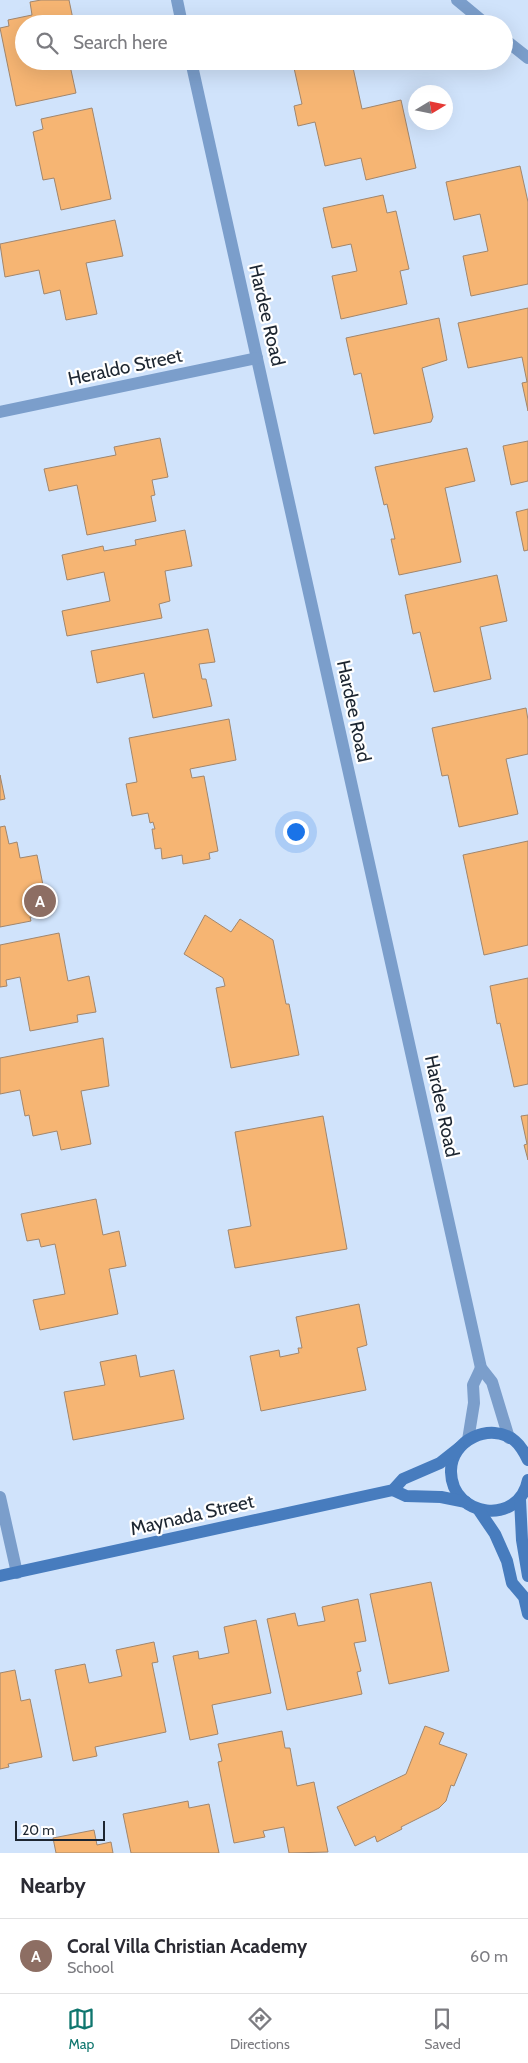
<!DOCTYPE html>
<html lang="en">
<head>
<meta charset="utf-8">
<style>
  body { margin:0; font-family:Cabin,sans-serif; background:#f7f7f7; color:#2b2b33 }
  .compass { position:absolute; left:408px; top:85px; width:45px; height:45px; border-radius:50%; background:#fff; box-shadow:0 5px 20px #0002; rotate:80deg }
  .scale { position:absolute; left:15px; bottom:12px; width:90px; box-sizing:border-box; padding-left:5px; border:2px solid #1d2631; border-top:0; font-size:14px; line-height:18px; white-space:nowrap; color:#1d2631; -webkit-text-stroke:4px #fff; paint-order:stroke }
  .you { position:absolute; left:295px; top:831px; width:18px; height:18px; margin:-12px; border:4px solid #fff; border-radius:50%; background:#1a73e8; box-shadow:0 0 0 8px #1a73e833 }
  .badge { display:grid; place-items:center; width:32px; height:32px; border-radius:50%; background:#0f766e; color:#fff; font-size:16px; font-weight:700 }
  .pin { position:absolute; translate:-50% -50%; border:2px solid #fff; box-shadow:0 1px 5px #0006 }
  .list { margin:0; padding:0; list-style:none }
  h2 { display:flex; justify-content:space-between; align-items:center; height:65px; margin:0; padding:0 20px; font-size:21px }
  h2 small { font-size:16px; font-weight:400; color:#7c7c81 }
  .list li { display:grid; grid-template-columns:32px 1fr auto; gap:15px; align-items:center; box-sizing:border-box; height:75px; padding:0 20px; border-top:1px solid #e1e1e2 }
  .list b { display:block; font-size:19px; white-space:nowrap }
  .list p { margin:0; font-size:16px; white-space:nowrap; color:#7c7c81 }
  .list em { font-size:16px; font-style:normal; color:#7c7c81 }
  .icon { flex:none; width:28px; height:28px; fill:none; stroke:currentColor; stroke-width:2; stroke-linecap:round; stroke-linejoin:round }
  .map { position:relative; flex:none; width:528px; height:1853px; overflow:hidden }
  .search { position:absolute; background:#fff; box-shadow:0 5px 20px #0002; left:15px; right:15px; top:15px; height:55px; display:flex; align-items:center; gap:12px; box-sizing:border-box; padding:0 18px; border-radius:28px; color:#7c7c81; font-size:19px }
  .sheet { height:140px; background:#fff }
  nav { display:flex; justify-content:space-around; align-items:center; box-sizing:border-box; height:70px; border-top:1px solid #e1e1e2; background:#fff; font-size:14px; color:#7c7c81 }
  nav a { display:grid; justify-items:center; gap:2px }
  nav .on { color:#0f766e }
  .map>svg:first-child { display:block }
</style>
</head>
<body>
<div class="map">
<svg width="528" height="1853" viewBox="0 0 528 1853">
  <rect width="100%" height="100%" fill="#d0e3fb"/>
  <!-- building -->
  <g fill="#f6b573" stroke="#a1866d">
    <path d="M41,0H69L74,24H24V61H69L76,93L16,106L0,28L9,26L8,20L32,15L30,2Z"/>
    <path d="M312,61H361L352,63L362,109L401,100L416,168L366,180L361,158L325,166L315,122L298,126L294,106L302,104L294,68L313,64Z"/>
    <path d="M92,108L111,199L61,210L54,178L43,180L33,132L43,129L41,119Z"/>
    <path d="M520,166L528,202V284L471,296L463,256L488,251L480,214L454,220L446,182Z"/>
    <path d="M383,195L387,213L396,211L409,269L400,271L407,304L341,319L332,276L357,271L351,244L332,248L323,208Z"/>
    <path d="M115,220L123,256L86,263L97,314L66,320L60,290L44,294L39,270L5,277L0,244Z"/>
    <path d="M528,308V411L522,383L527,382L522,357L468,368L458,323Z"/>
    <path d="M439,318L447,360L422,368L433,417L431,422L374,434L361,373L354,375L346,338Z"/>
    <path d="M160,438L168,477L152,480L155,495L151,496L156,521L87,535L77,485L49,491L44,469L116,455L114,447Z"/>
    <path d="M528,441V481L511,485L503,446Z"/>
    <path d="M467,448L475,481L445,488L461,562L399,575L391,539H395L387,504L384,505L375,467Z"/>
    <path d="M528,509V550L524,551L516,512Z"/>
    <path d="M185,530L192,566L165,571L170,601L159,604L162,618L67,636L62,611L110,601L104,572L67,580L62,555L103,546L104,551L136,545L135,540Z"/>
    <path d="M497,575L507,621L480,627L491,679L434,692L420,632L413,634L405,595Z"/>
    <path d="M208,629L215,662L199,664L202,679H206L212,706L153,718L144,673L97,683L91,651Z"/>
    <path d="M526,708L528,720V754L506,759L518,814L459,827L448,775L442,776L432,728Z"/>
    <path d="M229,719L236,760L190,769L192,778L204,776L218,851L209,853L210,859L183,864L182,855L162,859L161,848L155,849L152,829H155L153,822L150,823L148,813L132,816L126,784L137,782L129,738Z"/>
    <path d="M0,775L5,799L0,800Z"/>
    <path d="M5,826L9,844L17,842L20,858L37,855L44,890L47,889L52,913L30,917L31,921L0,927V827Z"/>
    <path d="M528,841V945L484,955L463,855Z"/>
    <path d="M205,915L231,932L240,919L273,940L286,1004H289L299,1055L231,1068L216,988L225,986L223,978L184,954Z"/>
    <path d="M59,933L68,981L89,976L96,1012L77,1015L78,1022L30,1031L20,977L6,980L7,986L0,987V945Z"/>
    <path d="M528,978V1084L514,1087L500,1023L497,1024L490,986Z"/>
    <path d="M103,1038L109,1086L81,1091L91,1144L61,1150L57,1131L33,1136L29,1115L25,1116L20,1090L0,1094V1058Z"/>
    <path d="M528,1115V1160L524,1145L527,1144L521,1116Z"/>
    <path d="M323,1116L347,1249L235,1268L228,1230L251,1226L235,1132Z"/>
    <path d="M96,1199L103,1235L119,1231L126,1266L109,1269L118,1314L40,1330L33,1300L65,1294L55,1244L41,1247L39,1239L27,1241L21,1214Z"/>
    <path d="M359,1304L367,1345L357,1348L366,1390L261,1411L250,1356L279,1350L280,1357L299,1353L298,1348H302L296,1317Z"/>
    <path d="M136,1355L140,1377L174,1370L184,1419L73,1440L64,1392L105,1385L100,1362Z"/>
    <path d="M431,1582L449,1671L389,1684L370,1594Z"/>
    <path d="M358,1599L366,1641L354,1643L361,1671L357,1672L362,1694L287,1710L267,1619L295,1613L298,1626L325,1621L322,1607Z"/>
    <path d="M256,1620L271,1693L212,1705L218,1734L190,1740L173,1656L198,1651L199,1659L229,1653L224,1627Z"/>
    <path d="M154,1642L158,1662L152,1663L166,1732L95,1747L97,1756L73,1761L55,1670L85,1664L89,1683L122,1676L116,1650Z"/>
    <path d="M15,1670L21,1701L30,1699L42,1757L8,1764L9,1767L0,1769V1673Z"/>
    <path d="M425,1726L444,1733L439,1744L467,1754L454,1786L451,1785L446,1801L439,1808L401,1827L402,1829L377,1842L375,1836L355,1846L337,1807L406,1774Z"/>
    <path d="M282,1731L285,1748H290L297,1786L314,1782L328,1852L289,1853L284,1827L263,1831L265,1837L234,1843L218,1762L222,1761L218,1744Z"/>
    <path d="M188,1801L189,1808L209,1804L219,1853H131L123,1814Z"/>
    <path d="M94,1830L97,1845L111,1842L113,1853H56L53,1838Z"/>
  </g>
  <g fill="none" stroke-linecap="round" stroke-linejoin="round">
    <!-- street -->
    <g stroke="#7b9ecb" stroke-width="12">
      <path d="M177,0L182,24"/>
      <path d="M457,0L486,24"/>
      <path d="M504,39L528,58"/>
      <path d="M191,61L481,1368L492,1382L509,1438"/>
      <path d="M0,412L257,358"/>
      <path d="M468,1440L474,1403L473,1385L481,1368"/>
      <path d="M0,1497L17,1573"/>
    </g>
    <!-- secondary -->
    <g stroke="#477cbe" stroke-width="12">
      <path d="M528,1460C524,1452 521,1446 515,1441C491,1421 450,1440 451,1472C452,1518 519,1526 528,1480"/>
      <path d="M393,1490L406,1496L441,1497L466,1502"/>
      <path d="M520,1499L522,1540L528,1576"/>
      <path d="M478,1509L495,1534L507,1561L512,1583L524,1597L528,1614"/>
      <path d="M0,1576L393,1490L403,1479L440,1463L459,1448"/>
    </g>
  </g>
  <g text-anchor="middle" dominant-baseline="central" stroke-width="4.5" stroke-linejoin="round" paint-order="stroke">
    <!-- street labels -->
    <g font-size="19" fill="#1d2631" stroke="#fff">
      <text transform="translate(267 315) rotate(77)">Hardee Road</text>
      <text transform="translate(125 367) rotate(-12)">Heraldo Street</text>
      <text transform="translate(354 711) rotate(78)">Hardee Road</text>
      <text transform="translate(442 1106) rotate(78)">Hardee Road</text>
      <text transform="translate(192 1515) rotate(-13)">Maynada Street</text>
    </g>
  </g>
</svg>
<svg class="compass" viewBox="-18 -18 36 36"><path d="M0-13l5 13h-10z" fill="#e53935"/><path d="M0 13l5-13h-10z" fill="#7c7c81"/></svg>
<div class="scale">20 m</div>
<div class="you"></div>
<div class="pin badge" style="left:40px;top:901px;background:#8d6e63">A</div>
<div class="search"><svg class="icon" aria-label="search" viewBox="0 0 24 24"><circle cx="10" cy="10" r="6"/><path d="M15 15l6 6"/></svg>Search here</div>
</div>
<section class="sheet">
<h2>Nearby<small></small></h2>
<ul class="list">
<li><span class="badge" style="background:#8d6e63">A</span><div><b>Coral Villa Christian Academy</b><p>School</p></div><em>60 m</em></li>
</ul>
</section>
<nav>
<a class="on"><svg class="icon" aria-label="map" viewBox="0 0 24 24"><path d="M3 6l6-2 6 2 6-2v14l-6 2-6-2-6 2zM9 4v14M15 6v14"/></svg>Map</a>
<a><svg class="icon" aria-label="directions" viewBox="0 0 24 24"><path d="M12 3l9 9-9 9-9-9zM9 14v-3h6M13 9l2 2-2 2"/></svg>Directions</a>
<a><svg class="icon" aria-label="saved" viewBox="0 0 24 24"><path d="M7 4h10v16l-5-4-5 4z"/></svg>Saved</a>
</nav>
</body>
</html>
